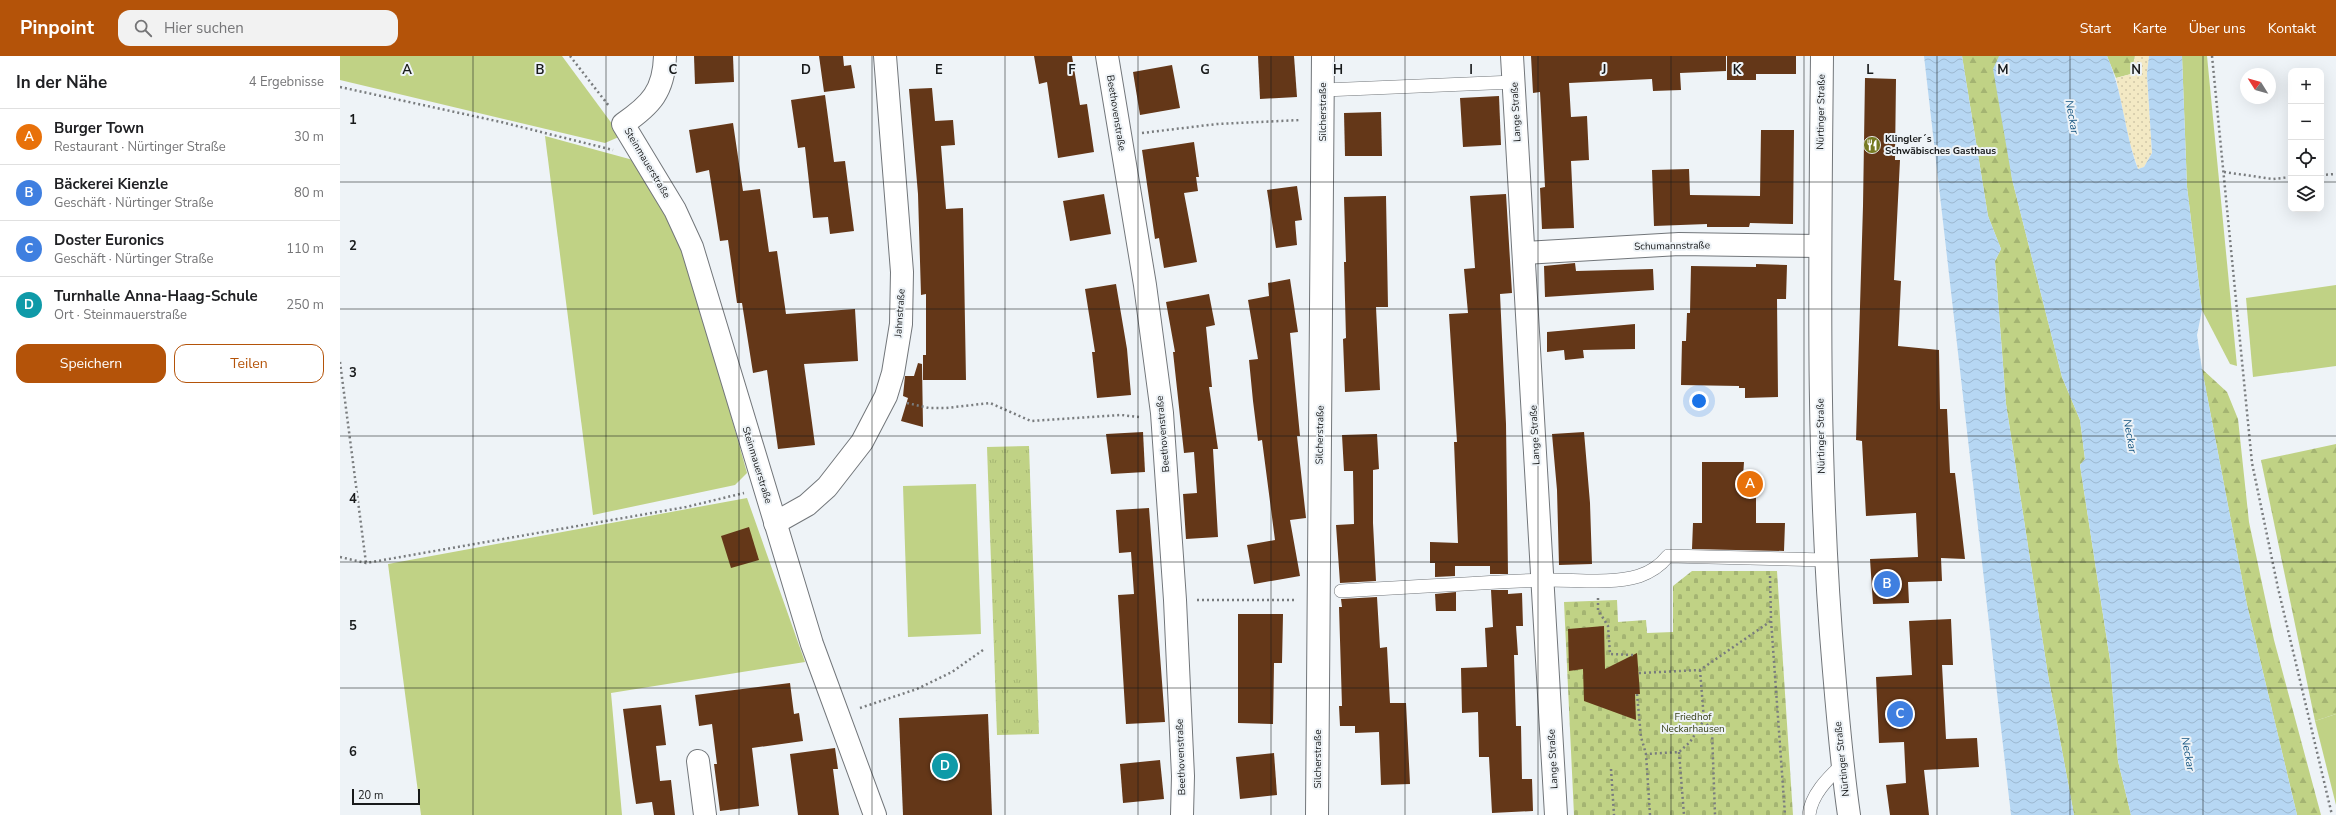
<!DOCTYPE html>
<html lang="de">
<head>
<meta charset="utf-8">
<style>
  body { margin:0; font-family:"Nunito Sans",sans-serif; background:#f2f2f2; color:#202124 }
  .controls { position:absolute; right:12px; top:12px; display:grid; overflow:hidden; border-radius:8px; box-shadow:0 4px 16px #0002 }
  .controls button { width:36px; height:36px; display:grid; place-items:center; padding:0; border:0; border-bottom:1px solid #e0e0e0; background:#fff; color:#202124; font:20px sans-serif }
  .compass { position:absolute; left:1900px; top:12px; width:36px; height:36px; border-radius:50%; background:#fff; box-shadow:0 4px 16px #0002; rotate:307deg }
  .scale { position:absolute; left:12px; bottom:10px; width:68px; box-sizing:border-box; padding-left:4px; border:2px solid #181a1b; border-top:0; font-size:11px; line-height:14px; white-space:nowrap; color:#181a1b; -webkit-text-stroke:3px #eef3f7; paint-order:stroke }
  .you { position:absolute; left:1359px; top:345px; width:14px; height:14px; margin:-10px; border:3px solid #fff; border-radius:50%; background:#1a73e8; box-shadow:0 0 0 6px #1a73e833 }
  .badge { display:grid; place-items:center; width:26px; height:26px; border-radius:50%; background:#b45309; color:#fff; font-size:13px; font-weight:700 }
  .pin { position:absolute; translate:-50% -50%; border:2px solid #fff; box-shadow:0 1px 4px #0006 }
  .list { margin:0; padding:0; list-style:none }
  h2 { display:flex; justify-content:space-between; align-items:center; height:52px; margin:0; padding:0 16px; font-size:17px }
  h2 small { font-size:13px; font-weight:400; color:#757577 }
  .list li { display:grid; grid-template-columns:26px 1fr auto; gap:12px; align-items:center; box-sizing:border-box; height:56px; padding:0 16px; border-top:1px solid #e0e0e0 }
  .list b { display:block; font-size:15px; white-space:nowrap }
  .list p { margin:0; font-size:13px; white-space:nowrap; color:#757577 }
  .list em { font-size:13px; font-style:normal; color:#757577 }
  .actions { display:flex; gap:8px; padding:12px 16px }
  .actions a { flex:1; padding:9px 0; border:1px solid #b45309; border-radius:12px; text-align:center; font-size:14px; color:#b45309 }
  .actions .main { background:#b45309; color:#fff }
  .icon { flex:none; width:22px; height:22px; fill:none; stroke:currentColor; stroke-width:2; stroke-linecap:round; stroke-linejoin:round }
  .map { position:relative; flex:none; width:1996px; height:759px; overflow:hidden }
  header { display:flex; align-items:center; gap:24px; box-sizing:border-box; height:56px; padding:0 20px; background:#b45309; color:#fff }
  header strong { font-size:19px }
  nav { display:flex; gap:22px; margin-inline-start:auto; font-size:14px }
  .search { width:280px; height:36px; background:#f2f2f2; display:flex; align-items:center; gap:10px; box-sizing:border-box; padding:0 14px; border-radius:12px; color:#757577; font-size:15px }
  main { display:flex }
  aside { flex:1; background:#fff }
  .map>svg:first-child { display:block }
</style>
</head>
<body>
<header>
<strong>Pinpoint</strong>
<div class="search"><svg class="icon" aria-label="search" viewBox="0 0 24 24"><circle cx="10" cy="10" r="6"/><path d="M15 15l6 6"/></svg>Hier suchen</div>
<nav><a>Start</a><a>Karte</a><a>Über uns</a><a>Kontakt</a></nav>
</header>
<main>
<aside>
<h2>In der Nähe<small>4 Ergebnisse</small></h2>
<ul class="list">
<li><span class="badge" style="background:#e8710a">A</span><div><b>Burger Town</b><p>Restaurant · Nürtinger Straße</p></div><em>30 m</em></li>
<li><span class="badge" style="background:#3f7fe0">B</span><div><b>Bäckerei Kienzle</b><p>Geschäft · Nürtinger Straße</p></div><em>80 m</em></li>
<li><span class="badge" style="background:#3f7fe0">C</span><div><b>Doster Euronics</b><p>Geschäft · Nürtinger Straße</p></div><em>110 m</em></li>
<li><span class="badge" style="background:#0f9aa8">D</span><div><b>Turnhalle Anna-Haag-Schule</b><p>Ort · Steinmauerstraße</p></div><em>250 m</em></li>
</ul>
<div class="actions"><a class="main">Speichern</a><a>Teilen</a></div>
</aside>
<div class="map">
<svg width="1996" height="759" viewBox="0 0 1996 759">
  <defs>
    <pattern id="forest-firs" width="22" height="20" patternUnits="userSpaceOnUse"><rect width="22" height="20" fill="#c0d285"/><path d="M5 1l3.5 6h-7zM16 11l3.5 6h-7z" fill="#a4b472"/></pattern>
    <pattern id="sand-dots" width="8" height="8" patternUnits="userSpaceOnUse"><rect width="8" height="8" fill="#f3e9c4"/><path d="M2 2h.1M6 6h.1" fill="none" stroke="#d0c7a8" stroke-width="1.8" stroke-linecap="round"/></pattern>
    <pattern id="cemetery-stones" width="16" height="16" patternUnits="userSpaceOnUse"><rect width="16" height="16" fill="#c0d285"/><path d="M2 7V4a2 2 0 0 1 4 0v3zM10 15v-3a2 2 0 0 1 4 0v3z" fill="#a4b472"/></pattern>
    <pattern id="park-tufts" width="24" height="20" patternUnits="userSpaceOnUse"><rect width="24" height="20" fill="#c0d285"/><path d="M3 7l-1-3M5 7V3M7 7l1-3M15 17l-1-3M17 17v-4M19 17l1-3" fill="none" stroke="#a4b472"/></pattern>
    <pattern id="water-waves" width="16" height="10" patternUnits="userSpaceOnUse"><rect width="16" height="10" fill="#b6d7f3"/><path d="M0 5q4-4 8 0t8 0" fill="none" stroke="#9cb8d0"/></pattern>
  </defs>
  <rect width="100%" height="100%" fill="#eef3f7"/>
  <!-- green -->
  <g fill="#c0d285">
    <path d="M0,0H222L281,80L265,87L0,24Z"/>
    <path d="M1842,0H1867L1897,310L1890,308L1862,254L1847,131Z"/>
    <path d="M205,80L293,104L337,178L358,241L407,417L395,429L253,459Z"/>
    <path d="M1996,229V310L1913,321L1906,242Z"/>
    <path d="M636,428L641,578L568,581L563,430Z"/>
    <path d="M407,442L465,606L271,637L282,759H81L48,508Z"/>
    <path d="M1996,658V749L1975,665Z"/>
  </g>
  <!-- forest -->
  <g fill="url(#forest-firs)">
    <path d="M1622,0H1659L1672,123L1722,321L1740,364L1745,403L1740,409L1770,604L1778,705L1791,759H1734L1708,619L1666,348L1655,205L1661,193L1648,160Z"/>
    <path d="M1767,0H1795L1791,18L1776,22Z"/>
    <path d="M1862,313L1887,336L1898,363L1909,466L1934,584L1981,759H1957L1907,549Z"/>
    <path d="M1996,388V658L1975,665L1921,404Z"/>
  </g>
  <!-- sand -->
  <path fill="url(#sand-dots)" d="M1795,0H1809L1807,18L1812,97L1804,111L1798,113L1790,88L1776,22L1791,18Z"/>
  <!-- cemetery -->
  <path fill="url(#cemetery-stones)" d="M1352,515H1437L1453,759H1234L1224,546L1277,544L1278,566L1306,564L1307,577L1333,576V530Z"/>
  <!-- park -->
  <path fill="url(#park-tufts)" d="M689,390L699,678L657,679L647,391Z"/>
  <!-- water -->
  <g fill="url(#water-waves)">
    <path d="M1584,0H1622L1648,160L1661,193L1655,205L1666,348L1708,619L1734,759H1671Z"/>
    <path d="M1659,0H1767C1783,36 1784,76 1798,113L1804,111L1812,97L1807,18L1809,0H1842L1847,131L1862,254L1857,279L1862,313L1907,549L1957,759H1791L1778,705L1770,604L1740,409L1745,403L1740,364L1722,321L1672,123L1653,13Z"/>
  </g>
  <!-- building -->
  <g fill="#643718">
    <path d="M354,0H393L394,26L355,28Z"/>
    <path d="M479,0H503L504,10L511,9L515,32L484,36Z"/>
    <path d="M694,0H732L740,49L747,48L754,96L718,102L707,26L699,28Z"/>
    <path d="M918,0H954L957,41L920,43Z"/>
    <path d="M1191,0H1386V15L1340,17L1341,34L1313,35L1312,23L1229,27L1231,61L1247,60L1249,104L1231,105L1234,172L1202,173L1200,132L1205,131L1200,36L1193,37Z"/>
    <path d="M1387,0H1456V18H1416V24H1387Z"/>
    <path d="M832,9L840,52L800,59L793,16Z"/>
    <path d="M1525,22L1556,23L1555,104H1560L1554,224L1561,225L1558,290L1599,294L1600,353H1607L1610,417H1615L1625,503L1601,502L1602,525L1568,526L1569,547L1533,548L1530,503L1578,501L1576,457L1526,460L1522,385L1516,384L1523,150Z"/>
    <path d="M592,32L595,65L613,64L615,89L601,90L606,153L623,152L626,324H583V299H586V238L581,239L578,138L569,33Z"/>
    <path d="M485,39L494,106L505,105L514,175L490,178L488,161L473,162L465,91L458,92L451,44Z"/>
    <path d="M1159,40L1161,89L1123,91L1120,42Z"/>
    <path d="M1041,56L1042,100H1005L1004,57Z"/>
    <path d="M393,67L403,135L420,133L429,196L437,195L446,258L515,253L518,305L464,308L475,389L438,393L427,314L413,317L402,247H397L388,184L380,185L369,114L356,117L349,74Z"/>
    <path d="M1421,74H1454L1453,168L1410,167L1409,171H1367V168L1314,170L1312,114L1349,113L1350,139L1420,140Z"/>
    <path d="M854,86L859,121H856L858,135L844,137L857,206L824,212L819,182L815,183L802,94Z"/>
    <path d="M957,130L962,164L955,165L957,189L936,192L927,134Z"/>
    <path d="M764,138L771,178L730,185L723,145Z"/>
    <path d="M1166,138L1172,237L1160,238L1166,368L1168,518H1150V510H1115V520L1095,521V507H1090V486L1118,487L1114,386H1117L1109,258L1128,257L1124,213L1135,212L1130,140Z"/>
    <path d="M1046,140L1048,251H1036L1040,334L1005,336L1003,283L1006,282L1004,206H1006L1004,141Z"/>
    <path d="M1235,207L1236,215L1313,213L1314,234L1205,241L1204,210Z"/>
    <path d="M1416,208L1447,209L1446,243H1437L1438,341L1405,342V332H1399V330L1341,329L1342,285H1346L1347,257H1350L1351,210L1416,211Z"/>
    <path d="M950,223L958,276L950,277L960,380H957L966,462L950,464L960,520L914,528L907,489L935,484L922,384L918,385L913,345L909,304L918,303L908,244L929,240L928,227Z"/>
    <path d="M776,228L787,293L791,339L757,342L752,296H755L745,233Z"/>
    <path d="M869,238L875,269L866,271L872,331H869L878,393H873L878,481L846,483L843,438L857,437L854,396L844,397L833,296H835L826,246Z"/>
    <path d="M1295,268V293L1243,294L1244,302L1225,304L1224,294L1207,296V276Z"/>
    <path d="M578,307L582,308L583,371L561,365L568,342L563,340L565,320H574Z"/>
    <path d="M803,376L805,416L771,418L766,378Z"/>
    <path d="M1244,376L1250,447L1252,508L1219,509L1217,434L1212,378Z"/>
    <path d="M1037,378L1039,413L1033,414V467L1036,525L1000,527L996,469L1014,468L1013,415H1004L1002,379Z"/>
    <path d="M1362,406H1404L1403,421H1416V467H1445L1444,495L1352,493L1353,467H1362Z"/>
    <path d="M809,452L825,666L786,668L778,539L794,538L791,496L779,497L776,454Z"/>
    <path d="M409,471L419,504L391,512L381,480Z"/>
    <path d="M1151,534H1168V538L1182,537L1183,570H1176L1178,599H1174L1176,670H1181L1182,723H1192L1193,755L1152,757L1149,701H1139L1138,656L1122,657L1121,612L1147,611L1145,572L1153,571Z"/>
    <path d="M1116,536V555H1096L1095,538Z"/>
    <path d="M1037,541L1040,592L1047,591L1050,647H1066L1070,728L1041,729L1039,676L1015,677V670H1000L999,650H1002L999,551H1002L1001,543Z"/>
    <path d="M898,558H943L942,607H934L933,668L898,667Z"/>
    <path d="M1611,563L1613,609H1602L1606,683L1637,682L1639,711L1584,714L1589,759H1550L1546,729L1566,727L1564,686L1539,687L1536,621L1572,619L1569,565Z"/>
    <path d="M1264,570L1265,613L1297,597L1300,638H1295L1296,664L1244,645L1243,613L1229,615L1228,573Z"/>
    <path d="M450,627L454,658L459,657L463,685L412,692L419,750L380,755L374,708H377L372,668L359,670L355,639Z"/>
    <path d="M321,649L326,689L316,690L320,725L331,724L335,759H314L312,746L296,748L292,721L283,653Z"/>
    <path d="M648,658L652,759H563L559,662Z"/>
    <path d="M495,692L498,713H493L499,759H458L450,698Z"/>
    <path d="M934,697L937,739L900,743L896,701Z"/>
    <path d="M820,704L824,743L783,747L780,708Z"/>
  </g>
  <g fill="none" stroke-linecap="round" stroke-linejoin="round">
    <!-- service casing -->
    <g stroke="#72767a" stroke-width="14">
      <g id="service">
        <path d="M984,34L1174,26"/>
        <path d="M1001,535C1068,531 1135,527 1202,524C1233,523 1269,529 1299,520C1311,516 1320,510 1328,500L1485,504"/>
        <path d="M1469,759C1471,739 1488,722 1501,710"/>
      </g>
    </g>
    <!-- minor casing -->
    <g stroke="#72767a" stroke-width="24">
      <g id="minor">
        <path d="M325,0C324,35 311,49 283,68L335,154L352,191L472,588L535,759"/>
        <path d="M767,0L805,229L822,357L835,544L843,720L842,759"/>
        <path d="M1172,0L1216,759"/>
        <path d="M1184,197L1339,188L1480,190"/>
        <path d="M435,467L467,449L487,431L522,386L546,340L553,317L561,268L562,216L545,0"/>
        <path d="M358,705L365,759"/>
        <path d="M977,759L983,0"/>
      </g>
    </g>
    <!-- primary casing -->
    <g stroke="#72767a" stroke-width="24">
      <path id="primary" d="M1482,0C1480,205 1476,410 1494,615C1498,663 1502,711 1509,759"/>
    </g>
    <!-- path -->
    <g stroke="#797c7e" stroke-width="2.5" stroke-dasharray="2 3" stroke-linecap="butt">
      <path d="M230,0L269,50"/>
      <path d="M1872,0L1912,407L1938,532L1992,759"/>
      <path d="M0,31L161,66L273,94"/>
      <path d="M802,77L877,68L961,64"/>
      <path d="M1884,116L1933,123L1951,121"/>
      <path d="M1981,119L1996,118"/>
      <path d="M0,306L26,507"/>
      <path d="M567,347L589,352H606L650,347L691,365L781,359L799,361"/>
      <path d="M0,501L26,507L346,451L404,437"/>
      <path d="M1430,520L1431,564L1445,759"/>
      <path d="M1258,542V554L1268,570L1270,598L1293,599"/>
      <path d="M857,544H956"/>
      <path d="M1360,614L1364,664L1372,676L1375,759"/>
      <path d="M1299,617L1360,614L1431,565"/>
      <path d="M1297,638L1301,681L1306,698"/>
      <path d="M520,652L577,633L612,616L643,594"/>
      <path d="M1339,696L1344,759"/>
      <path d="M1271,713L1274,759"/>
      <path d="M1310,759L1306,698L1339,696L1350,686L1364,664"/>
    </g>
    <!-- service -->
    <use href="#service" stroke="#fff" stroke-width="13"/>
    <!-- minor -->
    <use href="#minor" stroke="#fff" stroke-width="22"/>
    <!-- primary -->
    <use href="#primary" stroke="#fff" stroke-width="22"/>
  </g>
  <!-- grid -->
  <path fill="none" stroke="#181a1b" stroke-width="1" stroke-opacity="0.55" d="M133,0V759M266,0V759M399,0V759M532,0V759M665,0V759M798,0V759M931,0V759M1065,0V759M1198,0V759M1331,0V759M1464,0V759M1597,0V759M1730,0V759M1863,0V759M0,126H1951M1981,126H1996M0,253H1996M0,380H1996M0,506H1996M0,632H1996"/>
  <!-- icons -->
  <defs>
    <g id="restaurant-disc" transform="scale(0.9)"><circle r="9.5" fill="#767a23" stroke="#eef3f7"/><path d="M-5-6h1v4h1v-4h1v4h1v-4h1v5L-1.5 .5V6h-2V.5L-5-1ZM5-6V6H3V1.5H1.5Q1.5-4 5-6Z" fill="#fff"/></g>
  </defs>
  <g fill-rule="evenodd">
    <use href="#restaurant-disc" x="1532" y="89"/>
  </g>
  <g text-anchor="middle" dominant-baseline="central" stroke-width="4" stroke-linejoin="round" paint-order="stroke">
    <!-- street labels -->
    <g font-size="10" fill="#181a1b" stroke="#eef3f7">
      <text transform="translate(983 56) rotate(-90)">Silcherstraße</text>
      <text transform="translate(1176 56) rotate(-93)">Lange Straße</text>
      <text transform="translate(1481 56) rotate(-89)">Nürtinger Straße</text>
      <text transform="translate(776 57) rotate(81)">Beethovenstraße</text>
      <text transform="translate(307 107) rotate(59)">Steinmauerstraße</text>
      <text transform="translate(1332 190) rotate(-1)">Schumannstraße</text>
      <text transform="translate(560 257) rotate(-86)">Jahnstraße</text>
      <text transform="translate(823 378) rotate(-95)">Beethovenstraße</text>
      <text transform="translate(980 379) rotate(-89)">Silcherstraße</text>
      <text transform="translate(1195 379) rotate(-93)">Lange Straße</text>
      <text transform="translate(1481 380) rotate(-91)">Nürtinger Straße</text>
      <text transform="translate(417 409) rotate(73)">Steinmauerstraße</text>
      <text transform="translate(841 701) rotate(-92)">Beethovenstraße</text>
      <text transform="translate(978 703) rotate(-90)">Silcherstraße</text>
      <text transform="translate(1213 703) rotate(-93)">Lange Straße</text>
      <text transform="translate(1502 703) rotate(-96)">Nürtinger Straße</text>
    </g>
    <!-- poi labels -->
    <g font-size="10" font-weight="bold" fill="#181a1b" stroke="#eef3f7" text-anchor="start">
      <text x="1545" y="83">Klingler´s<tspan x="1545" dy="12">Schwäbisches Gasthaus</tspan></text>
    </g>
    <!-- park labels -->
    <g font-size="10" fill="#374016" stroke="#eef3f7">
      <text x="1353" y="661">Friedhof<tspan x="1353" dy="12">Neckarhausen</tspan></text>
    </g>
    <!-- water labels -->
    <g font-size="11" font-style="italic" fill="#155581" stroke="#eef3f7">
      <text transform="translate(1732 61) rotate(80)">Neckar</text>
      <text transform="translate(1790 380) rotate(80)">Neckar</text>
      <text transform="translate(1848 698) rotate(80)">Neckar</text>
    </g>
  </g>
  <g font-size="13" text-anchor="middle" font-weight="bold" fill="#181a1b" stroke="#eef3f7" stroke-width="4" stroke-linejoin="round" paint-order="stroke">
    <text x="67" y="18">A</text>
    <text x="200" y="18">B</text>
    <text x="333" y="18">C</text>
    <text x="466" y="18">D</text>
    <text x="599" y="18">E</text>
    <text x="732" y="18">F</text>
    <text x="865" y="18">G</text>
    <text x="998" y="18">H</text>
    <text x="1131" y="18">I</text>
    <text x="1264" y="18">J</text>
    <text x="1397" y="18">K</text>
    <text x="1530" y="18">L</text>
    <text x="1663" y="18">M</text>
    <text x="1796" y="18">N</text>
    <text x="13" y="68">1</text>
    <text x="13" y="194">2</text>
    <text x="13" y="321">3</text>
    <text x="13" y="447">4</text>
    <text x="13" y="574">5</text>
    <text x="13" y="700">6</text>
  </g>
</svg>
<div class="controls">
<button>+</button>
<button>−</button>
<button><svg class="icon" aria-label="locate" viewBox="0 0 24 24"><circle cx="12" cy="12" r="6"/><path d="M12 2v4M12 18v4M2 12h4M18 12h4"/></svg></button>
<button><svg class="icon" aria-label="layers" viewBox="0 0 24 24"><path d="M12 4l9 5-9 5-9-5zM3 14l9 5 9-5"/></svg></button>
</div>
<svg class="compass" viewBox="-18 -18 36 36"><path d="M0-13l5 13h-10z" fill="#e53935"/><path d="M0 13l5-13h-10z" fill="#757577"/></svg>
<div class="scale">20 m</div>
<div class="you"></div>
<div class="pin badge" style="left:1410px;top:428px;background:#e8710a">A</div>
<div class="pin badge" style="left:1547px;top:528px;background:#3f7fe0">B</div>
<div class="pin badge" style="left:1560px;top:658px;background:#3f7fe0">C</div>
<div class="pin badge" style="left:605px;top:710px;background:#0f9aa8">D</div>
</div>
</main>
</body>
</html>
